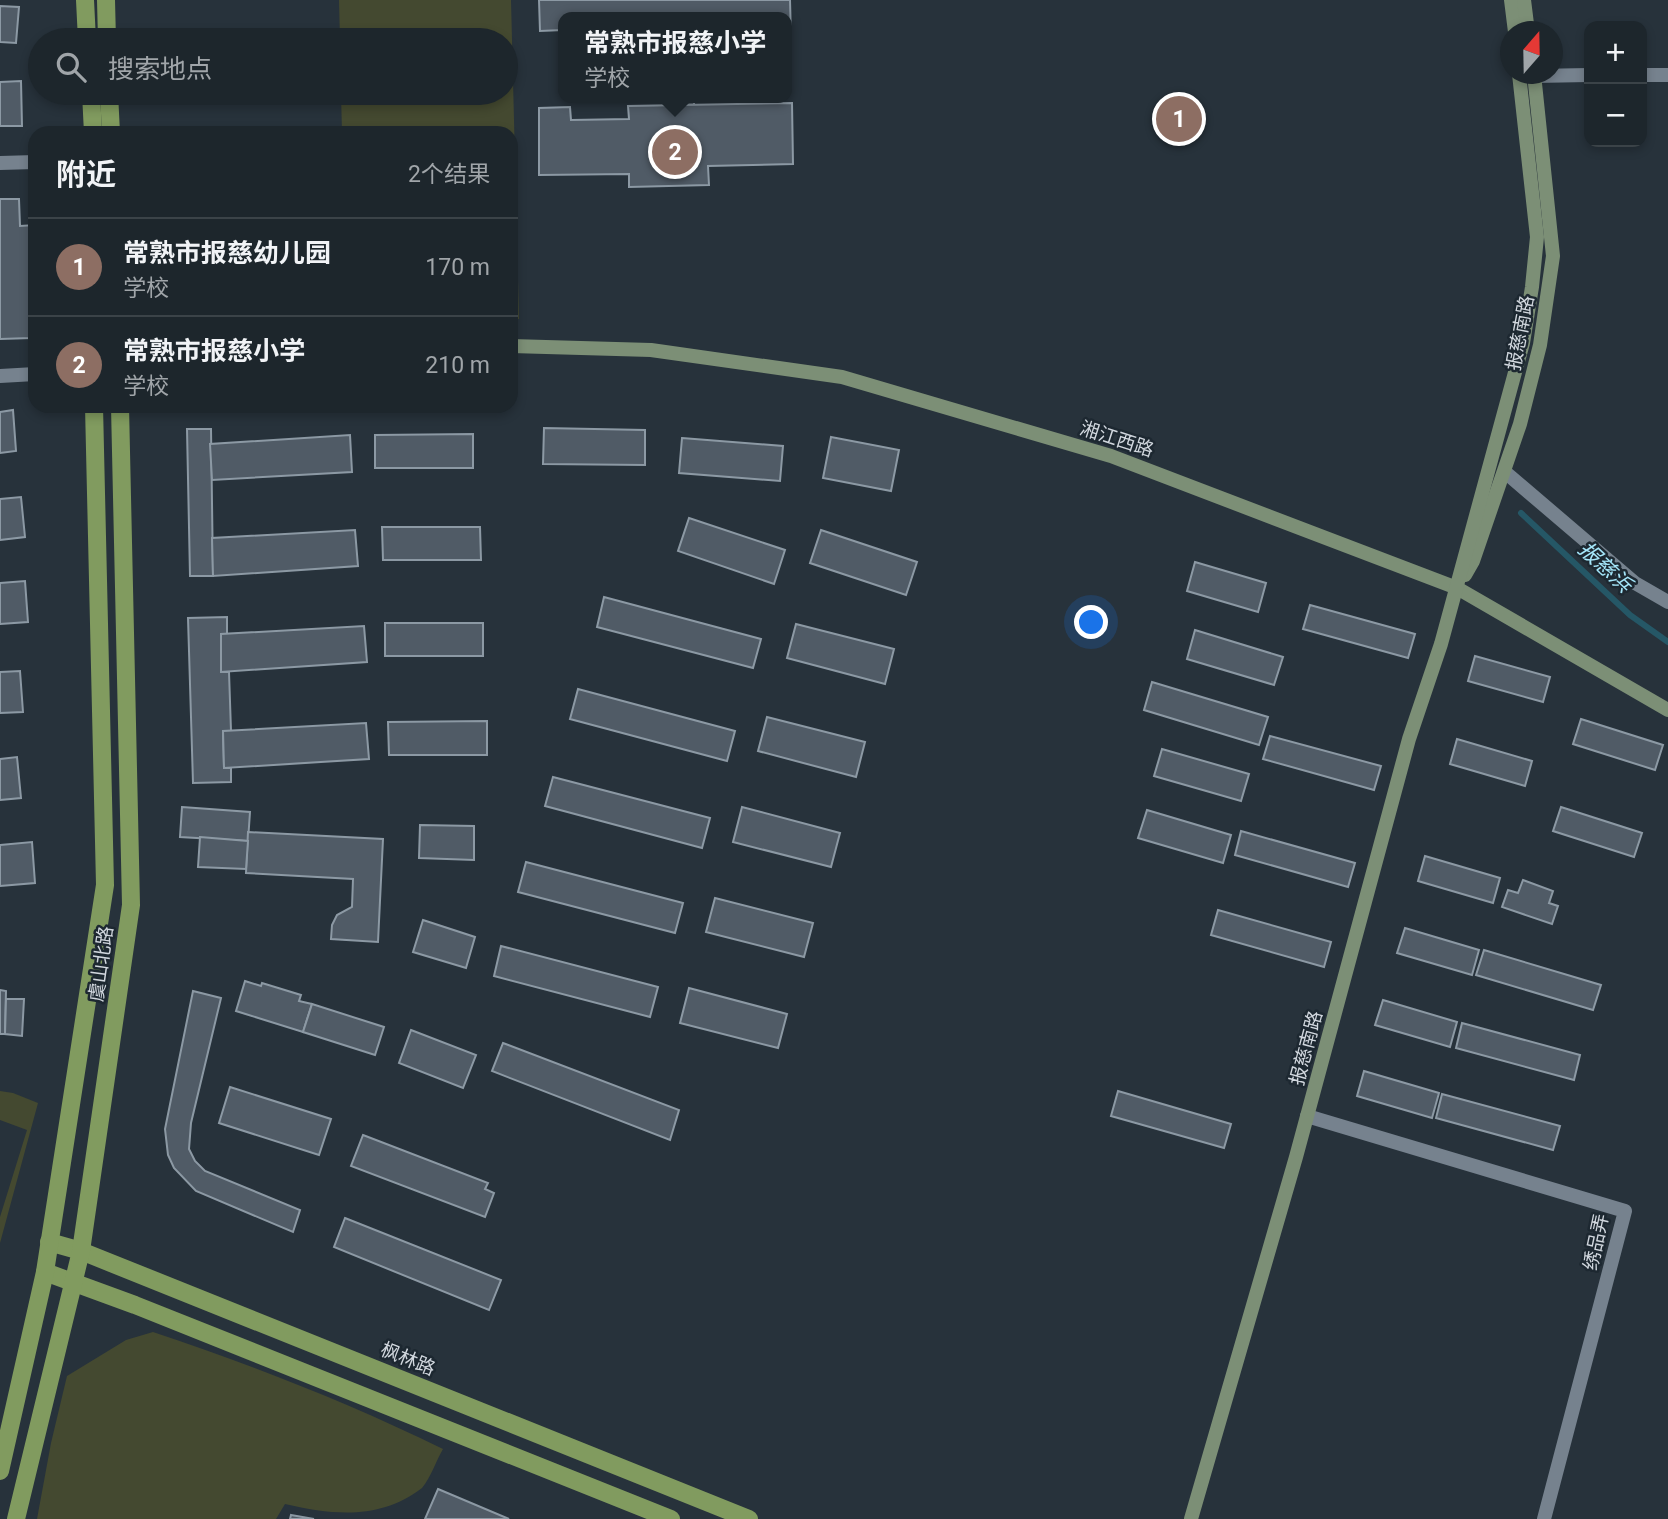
<!DOCTYPE html>
<html lang="zh">
<head>
<meta charset="utf-8">
<style>
  body { margin:0; font-family:Roboto,"Noto Sans SC",sans-serif; background:#2a3238; color:#f1f3f6 }
  .controls { position:absolute; right:21px; top:21px; display:grid; overflow:hidden; border-radius:14px; box-shadow:0 4px 10px #0003 }
  .controls button { width:63px; height:63px; display:grid; place-items:center; padding:0; border:0; border-bottom:2px solid #3b4348; background:#1d262c; color:#f1f3f6; font:35px sans-serif }
  .compass { position:absolute; left:1500px; top:21px; width:63px; height:63px; border-radius:50%; background:#1d262c; box-shadow:0 4px 10px #0003; rotate:20deg }
  .you { position:absolute; left:1092px; top:623px; width:24px; height:24px; margin:-18px; border:5px solid #fff; border-radius:50%; background:#1a73e8; box-shadow:0 0 0 10px #1a73e833 }
  .badge { display:grid; place-items:center; width:46px; height:46px; border-radius:50%; background:#ea580c; color:#fff; font-size:23px; font-weight:700 }
  .pin { position:absolute; translate:-50% -50%; border:4px solid #fff; box-shadow:0 2px 7px #0006 }
  .popup { position:absolute; left:558px; top:12px; width:234px; height:91px; box-sizing:border-box; display:grid; place-content:center; border-radius:14px; background:#1d262c; filter:drop-shadow(0 2px 5px #0005); font-size:23px; white-space:nowrap; color:#a0a5a9 }
  .popup b { font-size:26px; color:#f1f3f6 }
  .popup::after { content:''; position:absolute; left:50%; top:100%; margin-left:-14px; border:14px solid transparent; border-top-color:#1d262c }
  .list { margin:0; padding:0; list-style:none }
  h2 { display:flex; justify-content:space-between; align-items:center; height:91px; margin:0; padding:0 28px; font-size:30px }
  h2 small { font-size:23px; font-weight:400; color:#a0a5a9 }
  .list li { display:grid; grid-template-columns:46px 1fr auto; gap:21px; align-items:center; box-sizing:border-box; height:98px; padding:0 28px; border-top:2px solid #3b4348 }
  .list b { display:block; font-size:26px; white-space:nowrap }
  .list p { margin:0; font-size:23px; white-space:nowrap; color:#a0a5a9 }
  .list em { font-size:23px; font-style:normal; color:#a0a5a9 }
  .icon { flex:none; width:38px; height:38px; fill:none; stroke:currentColor; stroke-width:2; stroke-linecap:round; stroke-linejoin:round }
  .map { position:relative; flex:none; width:1668px; height:1519px; overflow:hidden }
  .search { position:absolute; background:#1d262c; box-shadow:0 4px 10px #0003; left:28px; top:28px; width:490px; height:77px; display:flex; align-items:center; gap:18px; box-sizing:border-box; padding:0 24px; border-radius:38px; color:#a0a5a9; font-size:26px }
  .panel { position:absolute; background:#1d262c; box-shadow:0 4px 10px #0003; left:28px; top:126px; width:490px; height:287px; border-radius:21px }
  .map>svg:first-child { display:block }
</style>
</head>
<body>
<div class="map">
<svg width="1668" height="1519" viewBox="0 0 1668 1519">
  <rect width="100%" height="100%" fill="#27323b"/>
  <!-- park -->
  <g fill="#444930">
    <path d="M339,0H511L519,319L511,320V133H342L341,93H506V40H340Z"/>
    <path d="M0,1091L13,1093L38,1103L0,1243V1217L27,1130L0,1120Z"/>
    <path d="M153,1332C252,1365 349,1403 443,1449C436,1461 431,1477 422,1488C381,1519 337,1516 285,1504L276,1519H37L51,1443L67,1376L126,1340Z"/>
  </g>
  <g fill="none" stroke-linecap="round" stroke-linejoin="round">
    <!-- stream -->
    <path stroke="#255766" stroke-width="6" d="M1521,513L1630,615L1668,642"/>
  </g>
  <!-- building -->
  <g fill="#505b66" stroke="#8c99a4" stroke-width="2">
    <path d="M539,0H790L791,37H787V17H563V30L540,31Z"/>
    <path d="M0,6L19,7L16,43L0,42Z"/>
    <path d="M21,81L22,126H0V82Z"/>
    <path d="M678,98H694V105H679Z"/>
    <path d="M792,103L793,164L708,166L709,185L629,187V174L539,175V108L570,107L571,120L629,119L628,106Z"/>
    <path d="M0,199H19L20,226L35,225V242H30L31,338L0,339Z"/>
    <path d="M13,410L16,451L0,453V412Z"/>
    <path d="M544,428L645,430V465L543,464Z"/>
    <path d="M187,429H211L213,576H190Z"/>
    <path d="M473,434V468H375V435Z"/>
    <path d="M350,435L352,472L212,480L210,444Z"/>
    <path d="M831,437L899,450L891,491L823,478Z"/>
    <path d="M682,438L783,446L780,481L679,473Z"/>
    <path d="M21,497L25,537L0,540V499Z"/>
    <path d="M689,518L785,550L774,584L678,551Z"/>
    <path d="M382,527H480L481,560H383Z"/>
    <path d="M355,530L358,566L213,576L212,538Z"/>
    <path d="M821,530L917,562L906,595L810,563Z"/>
    <path d="M1195,562L1266,583L1258,612L1187,591Z"/>
    <path d="M25,581L28,622L0,624V583Z"/>
    <path d="M604,597L761,639L753,668L597,627Z"/>
    <path d="M1310,605L1415,634L1408,658L1303,629Z"/>
    <path d="M227,617V634H221V672H229L231,731H223L224,768H231V782L193,783L188,618Z"/>
    <rect x="385" y="623" width="98" height="33"/>
    <path d="M796,624L894,649L885,684L787,658Z"/>
    <path d="M364,626L367,662L221,672V634Z"/>
    <path d="M1195,630L1283,657L1274,685L1187,659Z"/>
    <path d="M1475,656L1550,677L1543,702L1468,681Z"/>
    <path d="M20,671L23,712L0,713V672Z"/>
    <path d="M1152,682L1268,717L1259,745L1144,710Z"/>
    <path d="M578,689L735,731L727,761L570,719Z"/>
    <path d="M767,717L865,742L856,777L758,751Z"/>
    <path d="M1581,719L1663,745L1655,770L1573,744Z"/>
    <path d="M487,721V755H389L388,722Z"/>
    <path d="M366,723L369,759L224,768L223,731Z"/>
    <path d="M1270,736L1381,766L1374,790L1263,759Z"/>
    <path d="M1457,739L1532,761L1525,786L1450,764Z"/>
    <path d="M1162,749L1249,774L1241,801L1154,776Z"/>
    <path d="M17,757L21,798L0,800V759Z"/>
    <path d="M553,777L710,818L702,848L545,806Z"/>
    <path d="M182,807L250,812L248,841L180,837Z"/>
    <path d="M742,807L840,833L831,867L733,842Z"/>
    <path d="M1561,807L1642,833L1634,857L1553,831Z"/>
    <path d="M1147,810L1231,835L1223,863L1138,838Z"/>
    <path d="M420,825L474,826V860L419,858Z"/>
    <path d="M1241,831L1355,863L1348,887L1235,855Z"/>
    <path d="M248,832L383,839L378,942L331,939L332,925L337,915L352,907L353,879L246,873Z"/>
    <path d="M200,837L248,841L246,869L198,867Z"/>
    <path d="M32,842L35,883L0,886V845Z"/>
    <path d="M1425,856L1500,878L1493,903L1418,881Z"/>
    <path d="M526,862L683,903L675,933L518,892Z"/>
    <path d="M1523,880L1553,891L1549,903L1558,906L1552,924L1502,907L1508,890L1518,893Z"/>
    <path d="M715,898L813,923L804,957L706,932Z"/>
    <path d="M1218,910L1331,942L1324,967L1211,935Z"/>
    <path d="M423,920L475,937L466,968L413,952Z"/>
    <path d="M1405,928L1479,950L1472,975L1397,953Z"/>
    <path d="M501,946L658,987L650,1017L494,976Z"/>
    <path d="M1484,950L1601,985L1593,1010L1476,975Z"/>
    <path d="M245,981L261,986L262,983L301,995L299,1001L312,1004L303,1032L236,1011Z"/>
    <path d="M689,988L787,1014L778,1048L680,1023Z"/>
    <path d="M0,990L6,991L5,1034H0Z"/>
    <path d="M193,991L221,998L191,1123L189,1149L195,1161L205,1171L300,1210L293,1232L196,1191L174,1168L168,1155L165,1129Z"/>
    <path d="M6,999H24L22,1036L5,1034Z"/>
    <path d="M1383,1000L1457,1022L1450,1047L1375,1025Z"/>
    <path d="M312,1004L384,1027L375,1055L303,1032Z"/>
    <path d="M1462,1023L1580,1055L1574,1080L1456,1048Z"/>
    <path d="M411,1030L476,1055L463,1088L399,1063Z"/>
    <path d="M503,1043L679,1110L670,1140L492,1071Z"/>
    <path d="M1364,1071L1439,1093L1432,1118L1357,1096Z"/>
    <path d="M230,1087L331,1119L319,1155L219,1123Z"/>
    <path d="M1118,1091L1231,1124L1224,1148L1111,1116Z"/>
    <path d="M1442,1094L1560,1126L1553,1150L1436,1118Z"/>
    <path d="M363,1135L488,1183L485,1189L494,1193L485,1217L351,1166Z"/>
    <path d="M345,1218L501,1280L489,1310L334,1247Z"/>
    <path d="M438,1489L509,1519H425Z"/>
    <path d="M291,1515L314,1519H290Z"/>
  </g>
  <g fill="none" stroke-linecap="round" stroke-linejoin="round">
    <!-- street -->
    <g stroke="#76828e" stroke-width="14">
      <path d="M1642,75H1668"/>
      <path d="M1534,76L1589,75"/>
      <path d="M0,163L35,162"/>
      <path d="M0,376L35,374"/>
      <path d="M1505,472L1635,583L1668,602"/>
      <path d="M1307,1116L1625,1211L1544,1519"/>
    </g>
    <!-- secondary -->
    <g stroke="#7c8f76" stroke-width="14">
      <path d="M1511,0L1515,32"/>
      <path d="M1524,0L1528,32"/>
      <path d="M511,346L651,350L842,377L1111,456L1457,588L1668,710"/>
      <path d="M1465,575L1473,561L1520,424L1540,345L1553,256L1534,74"/>
      <path d="M1191,1519L1296,1157L1409,739L1441,644L1523,343L1532,287L1537,237L1519,74"/>
    </g>
    <!-- primary -->
    <g stroke="#819b5f" stroke-width="18">
      <path d="M85,0L87,40"/>
      <path d="M106,0L107,40"/>
      <path d="M91,93L93,133"/>
      <path d="M109,93L111,133"/>
      <path d="M49,1242L81,1251L749,1519"/>
      <path d="M45,1272L135,1305L671,1519"/>
      <path d="M0,1471L45,1272L105,885L94,406"/>
      <path d="M16,1519L81,1251L131,905L120,406"/>
    </g>
  </g>
  <g text-anchor="middle" dominant-baseline="central" stroke-width="5" stroke-linejoin="round" paint-order="stroke">
    <!-- street labels -->
    <g font-size="19" fill="#d1d7de" stroke="#1d2831">
      <text transform="translate(1520 333) rotate(-79)">报慈南路</text>
      <text transform="translate(1117 439) rotate(18)">湘江西路</text>
      <text transform="translate(101 964) rotate(-82)">虞山北路</text>
      <text transform="translate(1306 1048) rotate(-75)">报慈南路</text>
      <text transform="translate(1596 1242) rotate(-78)">绣品弄</text>
      <text transform="translate(408 1359) rotate(22)">枫林路</text>
    </g>
    <!-- water labels -->
    <g font-size="21" font-style="italic" fill="#a5e6fa" stroke="#1d2831">
      <text transform="translate(1605 567) rotate(43)">报慈浜</text>
    </g>
  </g>
</svg>
<div class="controls">
<button>+</button>
<button>−</button>
</div>
<svg class="compass" viewBox="-18 -18 36 36"><path d="M0-13l5 13h-10z" fill="#e53935"/><path d="M0 13l5-13h-10z" fill="#a0a5a9"/></svg>
<div class="you"></div>
<div class="pin badge" style="left:1179px;top:119px;background:#8d6e63">1</div>
<div class="pin badge" style="left:675px;top:152px;background:#8d6e63">2</div>
<div class="popup"><b>常熟市报慈小学</b>学校</div>
<div class="search"><svg class="icon" aria-label="search" viewBox="0 0 24 24"><circle cx="10" cy="10" r="6"/><path d="M15 15l6 6"/></svg>搜索地点</div>
<section class="panel">
<h2>附近<small>2个结果</small></h2>
<ul class="list">
<li><span class="badge" style="background:#8d6e63">1</span><div><b>常熟市报慈幼儿园</b><p>学校</p></div><em>170 m</em></li>
<li><span class="badge" style="background:#8d6e63">2</span><div><b>常熟市报慈小学</b><p>学校</p></div><em>210 m</em></li>
</ul>
</section>
</div>
</body>
</html>
